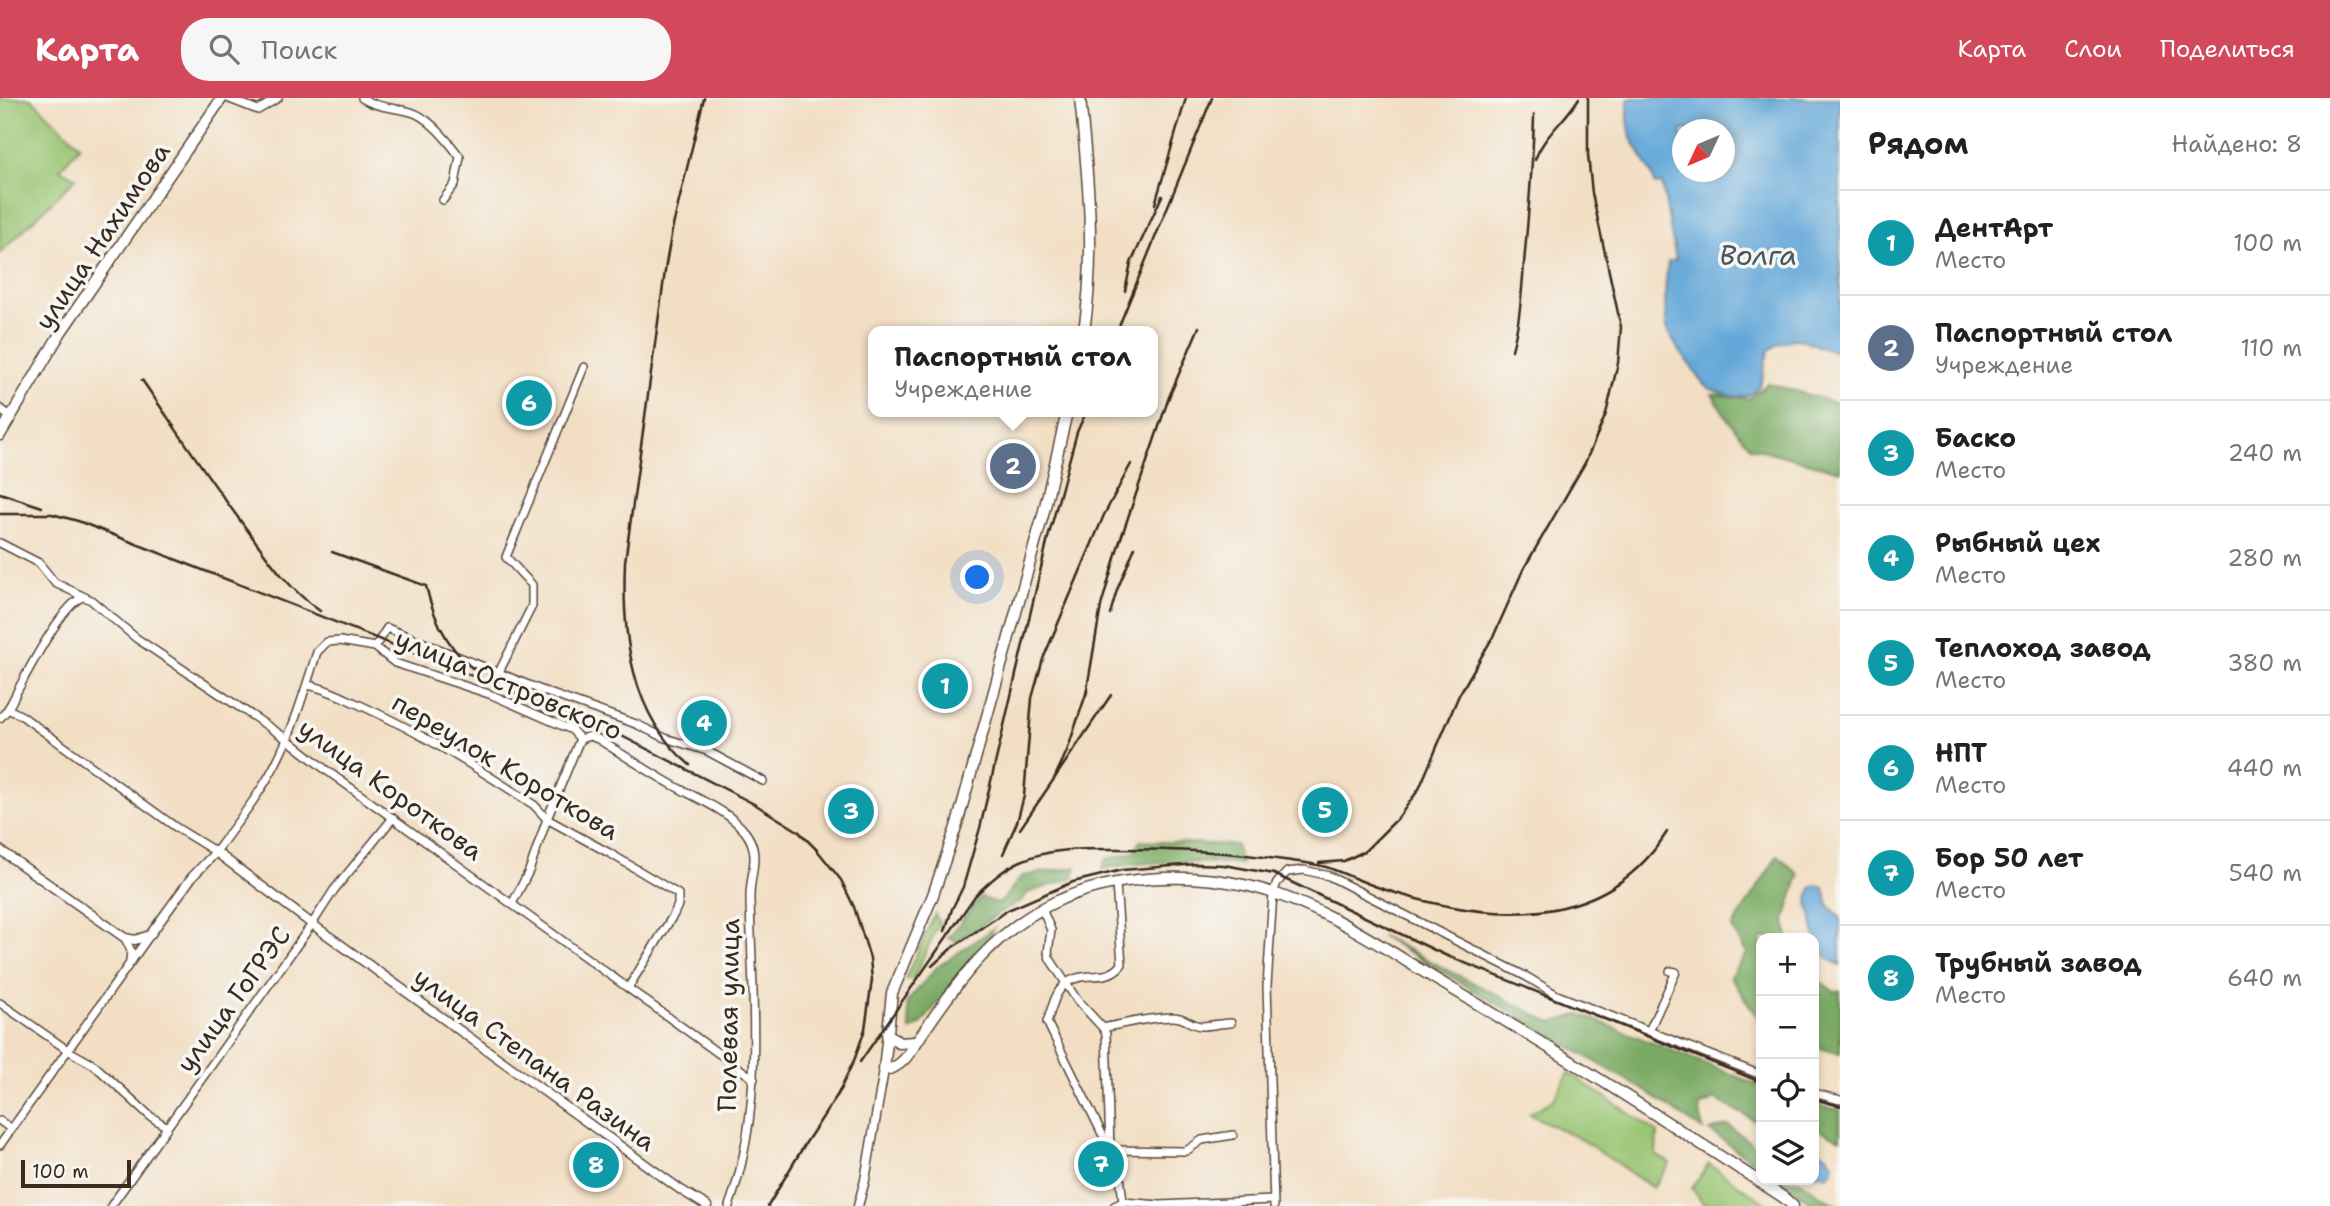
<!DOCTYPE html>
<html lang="ru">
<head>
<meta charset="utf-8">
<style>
  body { margin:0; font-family:"Shantell Sans",sans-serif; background:#f6f6f6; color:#202124 }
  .controls { position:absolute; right:21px; bottom:21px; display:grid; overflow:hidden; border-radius:14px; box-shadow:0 4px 10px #0003 }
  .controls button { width:63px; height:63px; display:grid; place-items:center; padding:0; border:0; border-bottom:2px solid #e0e0e0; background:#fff; color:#202124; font:35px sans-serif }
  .compass { position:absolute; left:1672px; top:21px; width:63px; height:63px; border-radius:50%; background:#fff; box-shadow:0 4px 10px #0003; rotate:226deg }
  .scale { position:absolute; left:21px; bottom:18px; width:110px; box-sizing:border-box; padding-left:7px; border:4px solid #3b2a1e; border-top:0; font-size:19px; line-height:24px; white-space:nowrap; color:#3b2a1e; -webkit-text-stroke:5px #f6f6f2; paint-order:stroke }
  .you { position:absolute; left:978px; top:480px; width:24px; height:24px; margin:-18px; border:5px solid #fff; border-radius:50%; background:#1a73e8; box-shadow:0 0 0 10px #1a73e833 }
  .badge { display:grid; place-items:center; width:46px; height:46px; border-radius:50%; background:#d1495b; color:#fff; font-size:23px; font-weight:700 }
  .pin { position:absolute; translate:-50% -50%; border:4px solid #fff; box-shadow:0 2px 7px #0006 }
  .popup { position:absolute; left:868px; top:228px; width:290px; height:91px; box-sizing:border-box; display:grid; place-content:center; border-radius:14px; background:#fff; filter:drop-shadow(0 2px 5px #0005); font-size:23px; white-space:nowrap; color:#757577 }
  .popup b { font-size:26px; color:#202124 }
  .popup::after { content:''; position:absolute; left:50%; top:100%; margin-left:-14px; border:14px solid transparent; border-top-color:#fff }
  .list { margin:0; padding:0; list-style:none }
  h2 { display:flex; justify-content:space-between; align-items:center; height:91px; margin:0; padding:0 28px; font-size:30px }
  h2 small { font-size:23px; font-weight:400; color:#757577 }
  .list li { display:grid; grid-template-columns:46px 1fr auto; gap:21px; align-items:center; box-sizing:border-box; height:105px; padding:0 28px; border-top:2px solid #e0e0e0 }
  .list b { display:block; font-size:26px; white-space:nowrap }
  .list p { margin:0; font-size:23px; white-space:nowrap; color:#757577 }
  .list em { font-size:23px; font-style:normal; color:#757577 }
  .icon { flex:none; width:38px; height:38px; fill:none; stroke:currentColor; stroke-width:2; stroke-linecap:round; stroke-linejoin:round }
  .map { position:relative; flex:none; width:1840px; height:1108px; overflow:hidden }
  header { display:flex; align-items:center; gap:42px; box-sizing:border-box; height:98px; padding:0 35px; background:#d1495b; color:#fff }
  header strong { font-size:33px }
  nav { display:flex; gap:38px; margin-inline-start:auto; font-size:24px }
  .search { width:490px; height:63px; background:#f6f6f6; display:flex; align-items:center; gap:18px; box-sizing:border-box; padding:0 24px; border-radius:28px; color:#757577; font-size:26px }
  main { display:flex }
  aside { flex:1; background:#fff }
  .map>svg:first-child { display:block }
</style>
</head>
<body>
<header>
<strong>Карта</strong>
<div class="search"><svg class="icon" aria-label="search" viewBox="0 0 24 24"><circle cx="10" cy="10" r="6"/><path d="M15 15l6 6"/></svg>Поиск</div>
<nav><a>Карта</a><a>Слои</a><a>Поделиться</a></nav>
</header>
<main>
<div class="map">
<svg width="1840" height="1108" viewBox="0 0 1840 1108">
  <rect width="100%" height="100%" fill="#f6f6f2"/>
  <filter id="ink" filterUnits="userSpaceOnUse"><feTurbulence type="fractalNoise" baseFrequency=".0143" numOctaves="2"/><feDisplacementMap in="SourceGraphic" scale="14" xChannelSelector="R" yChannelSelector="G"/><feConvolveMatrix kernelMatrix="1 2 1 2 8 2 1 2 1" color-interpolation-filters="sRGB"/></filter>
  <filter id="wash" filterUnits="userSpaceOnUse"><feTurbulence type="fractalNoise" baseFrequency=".00686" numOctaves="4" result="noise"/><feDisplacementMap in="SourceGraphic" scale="28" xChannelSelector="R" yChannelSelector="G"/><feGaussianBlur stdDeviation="1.57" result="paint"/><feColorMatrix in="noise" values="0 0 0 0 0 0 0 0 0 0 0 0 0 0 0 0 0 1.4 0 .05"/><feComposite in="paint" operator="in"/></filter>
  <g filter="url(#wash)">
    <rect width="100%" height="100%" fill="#f2dec3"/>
    <!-- green -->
    <g fill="#99c572" stroke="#6a7848" stroke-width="2">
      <path d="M0,0H31L80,48L60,71L76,80L0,155Z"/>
      <path d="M935,816L939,825L913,881H905Z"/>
      <path d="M1569,975L1657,1034L1656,1057L1670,1065L1653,1090L1584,1043L1529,1016L1553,1002Z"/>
      <path d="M1709,1066L1765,1105L1769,1108L1703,1106L1692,1090Z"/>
    </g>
    <!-- forest -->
    <g fill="#7aaa64" stroke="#5a6a41" stroke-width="2">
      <path d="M1768,285L1840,306V373L1751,349L1728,322L1712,296L1749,301Z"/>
      <path d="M1140,743L1236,747L1241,766C1194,763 1147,762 1102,771L1106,761L1135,754Z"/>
      <path d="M1778,757L1799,777L1785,822L1788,840H1761V924L1730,878L1747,856L1732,830Z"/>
      <path d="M1077,769L1074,780L1027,795L1023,802L999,815L957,844L948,840L981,799L999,806L1022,778Z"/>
      <path d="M994,830L987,846L979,853L921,926L910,932L907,904L936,870Z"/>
      <path d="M1381,838L1552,925L1580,916L1761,988V1026L1715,1001L1699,1008L1703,1032L1642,991Z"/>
      <path d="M1814,879L1835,894L1840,893V956L1814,948Z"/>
      <path d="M1814,1007L1840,1012V1041L1814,1029Z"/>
      <path d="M1728,1027L1761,1053V1069L1710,1033Z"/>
      <path d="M1780,1082H1798L1837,1108H1815Z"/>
    </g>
    <!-- water -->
    <g fill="#63a7d8" stroke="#4f687b" stroke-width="2" fill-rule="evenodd">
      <path d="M1628,0H1840V253C1810,254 1806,226 1769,252C1763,265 1766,287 1751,296C1741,303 1714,294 1705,287C1702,285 1669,238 1668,234C1663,211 1665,187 1668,164L1676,162L1662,86L1655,87L1651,74L1631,40L1628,23ZM1682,32H1724V74H1682Z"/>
      <path d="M1818,787L1824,790L1829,808L1840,819V867C1820,859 1815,842 1812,822C1810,807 1805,807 1811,790Z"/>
      <path d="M1814,1050L1827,1057L1833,1065L1832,1073L1827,1078L1814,1075Z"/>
    </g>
  </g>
  <g filter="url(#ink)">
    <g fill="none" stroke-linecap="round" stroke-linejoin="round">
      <!-- minor casing -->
      <g stroke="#564537" stroke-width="10">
        <g id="minor">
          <path d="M227,0L258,12L278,0"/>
          <path d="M362,0C377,10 393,9 411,14C429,19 449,44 460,59L455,86L443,102"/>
          <path d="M0,445L39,465L55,485L91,502L136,540L287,641L326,672L754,981"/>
          <path d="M375,549L387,530L546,594L636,626L665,640L707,653L763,683"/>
          <path d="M499,574L532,508V487L506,459L584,269"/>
          <path d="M307,587C326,590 344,600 362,608C422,635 479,671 534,707L547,721L611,756L678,796V807L674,816L628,890"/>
          <path d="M10,612L22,618L177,730L216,754C236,725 260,697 276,665C294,630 305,591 317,554L327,544L340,543L375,549L395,565L492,597L572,632L580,641"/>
          <path d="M0,620C11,610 13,600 20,588C30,569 64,505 83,499"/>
          <path d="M580,641L590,638L598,641C622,656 646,672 671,686C695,700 729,712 746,735C762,757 749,777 750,802C752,903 765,1010 729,1108"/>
          <path d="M1116,786L1122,866C1105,889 1079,866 1059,893C1053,902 1051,914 1047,924L1110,1052L1120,1078L1123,1104"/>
          <path d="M512,806L529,773L547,721L580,641"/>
          <path d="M1042,811L1051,832L1048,855L1050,861L1077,902L1103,930"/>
          <path d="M125,840L131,853L130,863"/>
          <path d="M0,905L69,953L94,967L150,1018L167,1029"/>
          <path d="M1103,930C1125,925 1148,920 1171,919C1185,918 1191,928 1202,928C1211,928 1221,925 1231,925"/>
          <path d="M1103,930L1106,936L1110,1048"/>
          <path d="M1649,933L1676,874L1670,873"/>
          <path d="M1814,995L1840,1002"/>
          <path d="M0,1023L11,1031"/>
          <path d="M0,1047L150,837"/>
          <path d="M1110,1052L1186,1053L1202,1042L1233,1037"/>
          <path d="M111,1108L312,826L334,792L393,720"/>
          <path d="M1114,1108L1123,1104L1160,1107L1273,1102"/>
          <path d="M1274,1108L1267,888L1273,795L1277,785L1287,774L1304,772L1329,778L1527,879L1557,897L1761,977"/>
        </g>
      </g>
      <!-- tertiary casing -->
      <g stroke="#564537" stroke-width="11">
        <g id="tertiary">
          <path d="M0,311L11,319"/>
          <path d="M0,752L125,840L135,842L150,837L192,779L216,754L312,826L681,1092L707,1108"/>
          <path d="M858,1108L865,1082L884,972"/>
        </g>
      </g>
      <!-- secondary casing -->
      <g stroke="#564537" stroke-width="13">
        <g id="secondary">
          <path d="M1080,0C1088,78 1096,155 1084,233"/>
          <path d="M1067,314L1043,417L957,726L933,797L892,895L884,972C905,970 913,948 924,933C960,880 996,832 1055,804C1112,777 1189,774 1249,788C1320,805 1382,849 1444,886C1559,954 1671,1026 1783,1099L1793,1108"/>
          <path d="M0,337L61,234L222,0"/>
          <path d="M887,935L899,945L915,944"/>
        </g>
      </g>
      <!-- minor -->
      <use href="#minor" stroke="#fff" stroke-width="7"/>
      <!-- tertiary -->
      <use href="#tertiary" stroke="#fff" stroke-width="8"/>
      <!-- secondary -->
      <use href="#secondary" stroke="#fff" stroke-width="10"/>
      <!-- rail -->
      <g stroke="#3b2a1e" stroke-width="2.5">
        <path d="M1535,62C1543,38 1566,22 1579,0"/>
        <path d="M1155,106L1186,0"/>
        <path d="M1125,193L1131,165L1162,98"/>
        <path d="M1117,233L1212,0"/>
        <path d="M1512,252C1521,220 1522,187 1525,154C1529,109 1533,63 1534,17"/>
        <path d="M142,282C178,334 213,387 251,437C271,465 291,493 320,513"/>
        <path d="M0,395L42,409"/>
        <path d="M0,416H52L78,423L610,632L756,707L798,733L817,752L841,782L854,809L870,860L872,882L865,931L855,960L837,998"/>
        <path d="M332,454L426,488C434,523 451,556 481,577"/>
        <path d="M1110,516L1117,492L1135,449"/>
        <path d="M1086,597L1101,508L1118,449L1169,299L1199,229"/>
        <path d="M690,667C630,618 622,535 625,464L666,166L672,132L704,0"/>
        <path d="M1054,681L1067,653L1088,590"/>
        <path d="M1020,731L1111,597"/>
        <path d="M1003,756L1017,724L1024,698L1032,600L1043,561L1104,417L1131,366"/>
        <path d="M1319,765L1344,763L1365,753L1398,720L1419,691L1459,597L1494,537L1523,472L1585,365L1606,316L1618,265L1621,229L1592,95L1588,57V0"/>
        <path d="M945,833L952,811L963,789L980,730L1048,440L1077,334L1086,314"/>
        <path d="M932,868L953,849L1008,812L1073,784L1122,772L1197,766L1224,767L1274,776L1445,857L1761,984"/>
        <path d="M860,964L975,798C989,784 1003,771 1021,763C1050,750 1084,751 1115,751C1172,751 1227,753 1284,762C1298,764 1313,765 1326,769C1344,775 1362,784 1380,790C1482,824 1602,837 1667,734"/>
        <path d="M1814,1001L1840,1008"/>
        <path d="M768,1108L805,1046L842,990"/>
      </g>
    </g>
  </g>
  <g text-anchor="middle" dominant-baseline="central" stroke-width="7" stroke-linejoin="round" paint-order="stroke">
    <!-- street labels -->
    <g font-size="26" fill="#3b2a1e" stroke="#f6f6f2">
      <text transform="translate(102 138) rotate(-56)">улица Нахимова</text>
      <text transform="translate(509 586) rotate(23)">улица Островского</text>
      <text transform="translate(506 668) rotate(31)">переулок Короткова</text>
      <text transform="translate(391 691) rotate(36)">улица Короткова</text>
      <text transform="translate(233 901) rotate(-54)">улица ГоГРЭС</text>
      <text transform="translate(728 917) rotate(-89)">Полевая улица</text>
      <text transform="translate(535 961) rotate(36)">улица Степана Разина</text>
    </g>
    <!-- water labels -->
    <g font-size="28" font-style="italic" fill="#49565f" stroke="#f6f6f2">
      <text x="1758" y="157">Волга</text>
    </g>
  </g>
</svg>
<div class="controls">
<button>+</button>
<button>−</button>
<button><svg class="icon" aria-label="locate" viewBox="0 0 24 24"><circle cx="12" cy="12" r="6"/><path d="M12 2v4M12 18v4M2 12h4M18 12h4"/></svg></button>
<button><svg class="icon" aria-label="layers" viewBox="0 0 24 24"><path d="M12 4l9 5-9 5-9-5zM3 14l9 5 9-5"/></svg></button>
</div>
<svg class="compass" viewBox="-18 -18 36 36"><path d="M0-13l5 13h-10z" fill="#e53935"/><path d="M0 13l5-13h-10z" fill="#757577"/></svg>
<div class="scale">100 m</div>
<div class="you"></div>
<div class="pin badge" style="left:945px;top:588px;background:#0f9aa8">1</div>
<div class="pin badge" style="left:1013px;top:368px;background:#5c6f8a">2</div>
<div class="popup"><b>Паспортный стол</b>Учреждение</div>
<div class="pin badge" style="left:851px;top:713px;background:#0f9aa8">3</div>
<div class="pin badge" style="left:704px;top:625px;background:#0f9aa8">4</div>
<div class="pin badge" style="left:1325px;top:712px;background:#0f9aa8">5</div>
<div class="pin badge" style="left:529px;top:305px;background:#0f9aa8">6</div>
<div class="pin badge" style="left:1101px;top:1066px;background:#0f9aa8">7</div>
<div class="pin badge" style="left:596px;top:1067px;background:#0f9aa8">8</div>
</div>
<aside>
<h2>Рядом<small>Найдено: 8</small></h2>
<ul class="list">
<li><span class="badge" style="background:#0f9aa8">1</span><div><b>ДентАрт</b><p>Место</p></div><em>100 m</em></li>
<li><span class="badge" style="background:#5c6f8a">2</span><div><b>Паспортный стол</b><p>Учреждение</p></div><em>110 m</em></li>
<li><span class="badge" style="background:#0f9aa8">3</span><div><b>Баско</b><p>Место</p></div><em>240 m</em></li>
<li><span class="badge" style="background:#0f9aa8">4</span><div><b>Рыбный цех</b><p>Место</p></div><em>280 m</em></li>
<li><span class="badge" style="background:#0f9aa8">5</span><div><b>Теплоход завод</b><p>Место</p></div><em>380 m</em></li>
<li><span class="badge" style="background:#0f9aa8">6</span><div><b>НПТ</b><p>Место</p></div><em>440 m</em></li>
<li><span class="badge" style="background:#0f9aa8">7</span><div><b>Бор 50 лет</b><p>Место</p></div><em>540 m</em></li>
<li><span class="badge" style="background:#0f9aa8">8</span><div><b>Трубный завод</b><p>Место</p></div><em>640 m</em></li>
</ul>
</aside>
</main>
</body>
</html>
